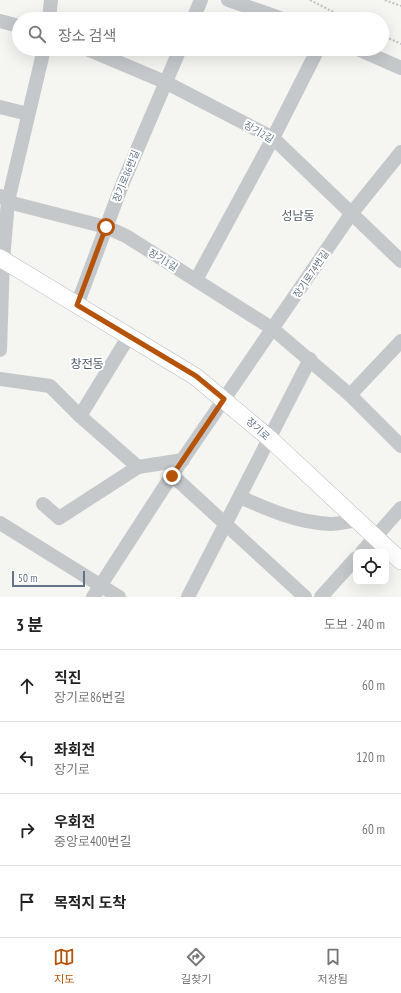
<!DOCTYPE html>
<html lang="ko">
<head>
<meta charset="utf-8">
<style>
  body { margin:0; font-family:"PT Sans Narrow","Noto Sans KR",sans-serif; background:#f6f6f6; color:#222 }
  .controls { position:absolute; right:12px; bottom:12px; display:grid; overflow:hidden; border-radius:8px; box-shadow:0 4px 16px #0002 }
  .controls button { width:36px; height:36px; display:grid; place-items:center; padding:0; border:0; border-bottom:1px solid #e0e0e0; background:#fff; color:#222; font:20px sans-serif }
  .scale { position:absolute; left:12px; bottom:10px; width:73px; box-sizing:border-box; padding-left:4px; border:2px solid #637284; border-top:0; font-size:11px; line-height:14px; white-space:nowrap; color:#637284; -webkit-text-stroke:3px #fff; paint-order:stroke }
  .stop { position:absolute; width:12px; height:12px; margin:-9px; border:3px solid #b45309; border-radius:50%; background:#fff }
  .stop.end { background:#b45309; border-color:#fff; box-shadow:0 1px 4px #0008 }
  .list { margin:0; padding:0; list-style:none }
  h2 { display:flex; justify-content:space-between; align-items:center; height:52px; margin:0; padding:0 16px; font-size:17px }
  h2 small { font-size:13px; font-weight:400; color:#767676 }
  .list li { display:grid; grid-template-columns:26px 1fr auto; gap:12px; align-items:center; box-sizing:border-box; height:72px; padding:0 16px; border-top:1px solid #e0e0e0 }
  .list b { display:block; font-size:15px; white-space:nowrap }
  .list p { margin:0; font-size:13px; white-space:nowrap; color:#767676 }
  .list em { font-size:13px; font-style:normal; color:#767676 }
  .icon { flex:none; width:22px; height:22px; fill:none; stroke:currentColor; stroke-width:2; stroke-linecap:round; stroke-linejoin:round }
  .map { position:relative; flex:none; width:401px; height:597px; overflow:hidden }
  .search { position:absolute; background:#fff; box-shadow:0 4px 16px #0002; left:12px; right:12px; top:12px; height:44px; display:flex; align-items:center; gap:10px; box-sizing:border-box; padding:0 14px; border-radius:22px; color:#767676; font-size:15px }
  .sheet { height:340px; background:#fff }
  nav { display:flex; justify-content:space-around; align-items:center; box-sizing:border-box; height:56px; border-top:1px solid #e0e0e0; background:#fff; font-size:11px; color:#767676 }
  nav a { display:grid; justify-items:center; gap:2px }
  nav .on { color:#b45309 }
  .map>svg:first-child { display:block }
</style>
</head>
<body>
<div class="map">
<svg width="401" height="597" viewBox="0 0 401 597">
  <rect width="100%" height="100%" fill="#f5f6f1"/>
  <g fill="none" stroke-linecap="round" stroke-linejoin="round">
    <!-- major casing -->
    <g stroke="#b5b9bd" stroke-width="18">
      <path id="major" d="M0,258L196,377L269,438L401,561"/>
    </g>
    <!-- path -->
    <g stroke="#bebfc2" stroke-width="2" stroke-dasharray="2 2" stroke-linecap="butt">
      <path d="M310,0L347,19"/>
      <path d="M385,0L401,6"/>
      <path d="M382,35L401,44"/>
    </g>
    <!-- minor -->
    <g stroke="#c5c8cb" stroke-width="14">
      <path d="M228,0L283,19"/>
      <path d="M49,19L51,0"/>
      <path d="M193,19L201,0"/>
      <path d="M0,21L19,26"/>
      <path d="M87,49L165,82L273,138L401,261"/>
      <path d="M358,49L401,68"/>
      <path d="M0,107L28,114"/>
      <path d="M0,196L12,203L106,227L126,236L273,329L350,395L401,446"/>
      <path d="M196,280L273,138L318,49"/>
      <path d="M77,305L122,185L180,49"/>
      <path d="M0,350L3,260L8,201L44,49"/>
      <path d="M0,379L50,386L80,416L138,467"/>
      <path d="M350,395L401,341"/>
      <path d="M80,416L129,336"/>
      <path d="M172,475L305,597"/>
      <path d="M240,497C269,510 299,523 331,524C340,524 350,521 358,520"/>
      <path d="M43,504L59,518L138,467L183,460"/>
      <path d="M0,523L119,597"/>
      <path d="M362,552L401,508"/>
      <path d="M93,597L172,475L351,214L401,152"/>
      <path d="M188,597L310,359"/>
      <path d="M321,597L356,558"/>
    </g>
    <!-- major -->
    <use href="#major" stroke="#fff" stroke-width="17"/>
  </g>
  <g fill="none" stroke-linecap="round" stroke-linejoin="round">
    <!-- route -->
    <path stroke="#b45309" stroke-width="5" d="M106,227L77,305L196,376L224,399L172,476"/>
  </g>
  <g text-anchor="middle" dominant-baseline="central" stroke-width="4" stroke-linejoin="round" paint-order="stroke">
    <!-- street labels -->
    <g font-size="10" fill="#637284" stroke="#fff">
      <text transform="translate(259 132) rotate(30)">장기2길</text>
      <text transform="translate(126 176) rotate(-68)">장기로86번길</text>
      <text transform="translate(163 260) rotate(32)">장기1길</text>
      <text transform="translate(311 274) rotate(-56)">장기로74번길</text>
      <text transform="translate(258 429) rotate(42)">장기로</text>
    </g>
    <!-- quarter labels -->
    <g font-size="12" fill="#515c69" stroke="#fff">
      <text x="298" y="215">성남동</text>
      <text x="87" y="363">창전동</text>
    </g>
  </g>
</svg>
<div class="controls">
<button><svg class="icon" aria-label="locate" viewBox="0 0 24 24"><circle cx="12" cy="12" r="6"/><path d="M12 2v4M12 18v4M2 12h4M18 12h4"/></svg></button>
</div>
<div class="scale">50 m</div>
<div class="stop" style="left:106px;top:227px"></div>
<div class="stop end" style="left:172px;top:476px"></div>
<div class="search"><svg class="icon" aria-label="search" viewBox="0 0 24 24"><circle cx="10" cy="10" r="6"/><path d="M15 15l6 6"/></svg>장소 검색</div>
</div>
<section class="sheet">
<h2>3 분<small>도보 · 240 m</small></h2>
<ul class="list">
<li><svg class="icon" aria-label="ahead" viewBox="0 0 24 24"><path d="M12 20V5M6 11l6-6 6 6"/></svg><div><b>직진</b><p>장기로86번길</p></div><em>60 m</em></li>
<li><svg class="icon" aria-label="left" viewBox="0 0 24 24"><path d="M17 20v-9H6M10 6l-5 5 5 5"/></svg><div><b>좌회전</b><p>장기로</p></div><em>120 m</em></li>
<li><svg class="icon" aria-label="right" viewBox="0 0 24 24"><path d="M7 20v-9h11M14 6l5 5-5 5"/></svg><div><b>우회전</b><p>중앙로400번길</p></div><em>60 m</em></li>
<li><svg class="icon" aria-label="arrive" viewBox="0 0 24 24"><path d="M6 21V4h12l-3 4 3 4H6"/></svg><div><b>목적지 도착</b></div></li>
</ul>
</section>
<nav>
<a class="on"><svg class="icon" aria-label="map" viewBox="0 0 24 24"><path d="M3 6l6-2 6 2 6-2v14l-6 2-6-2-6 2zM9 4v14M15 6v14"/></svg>지도</a>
<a><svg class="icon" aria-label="directions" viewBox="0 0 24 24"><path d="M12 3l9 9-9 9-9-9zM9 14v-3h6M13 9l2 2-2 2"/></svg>길찾기</a>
<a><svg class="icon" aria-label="saved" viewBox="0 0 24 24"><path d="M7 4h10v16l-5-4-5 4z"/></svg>저장됨</a>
</nav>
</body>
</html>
